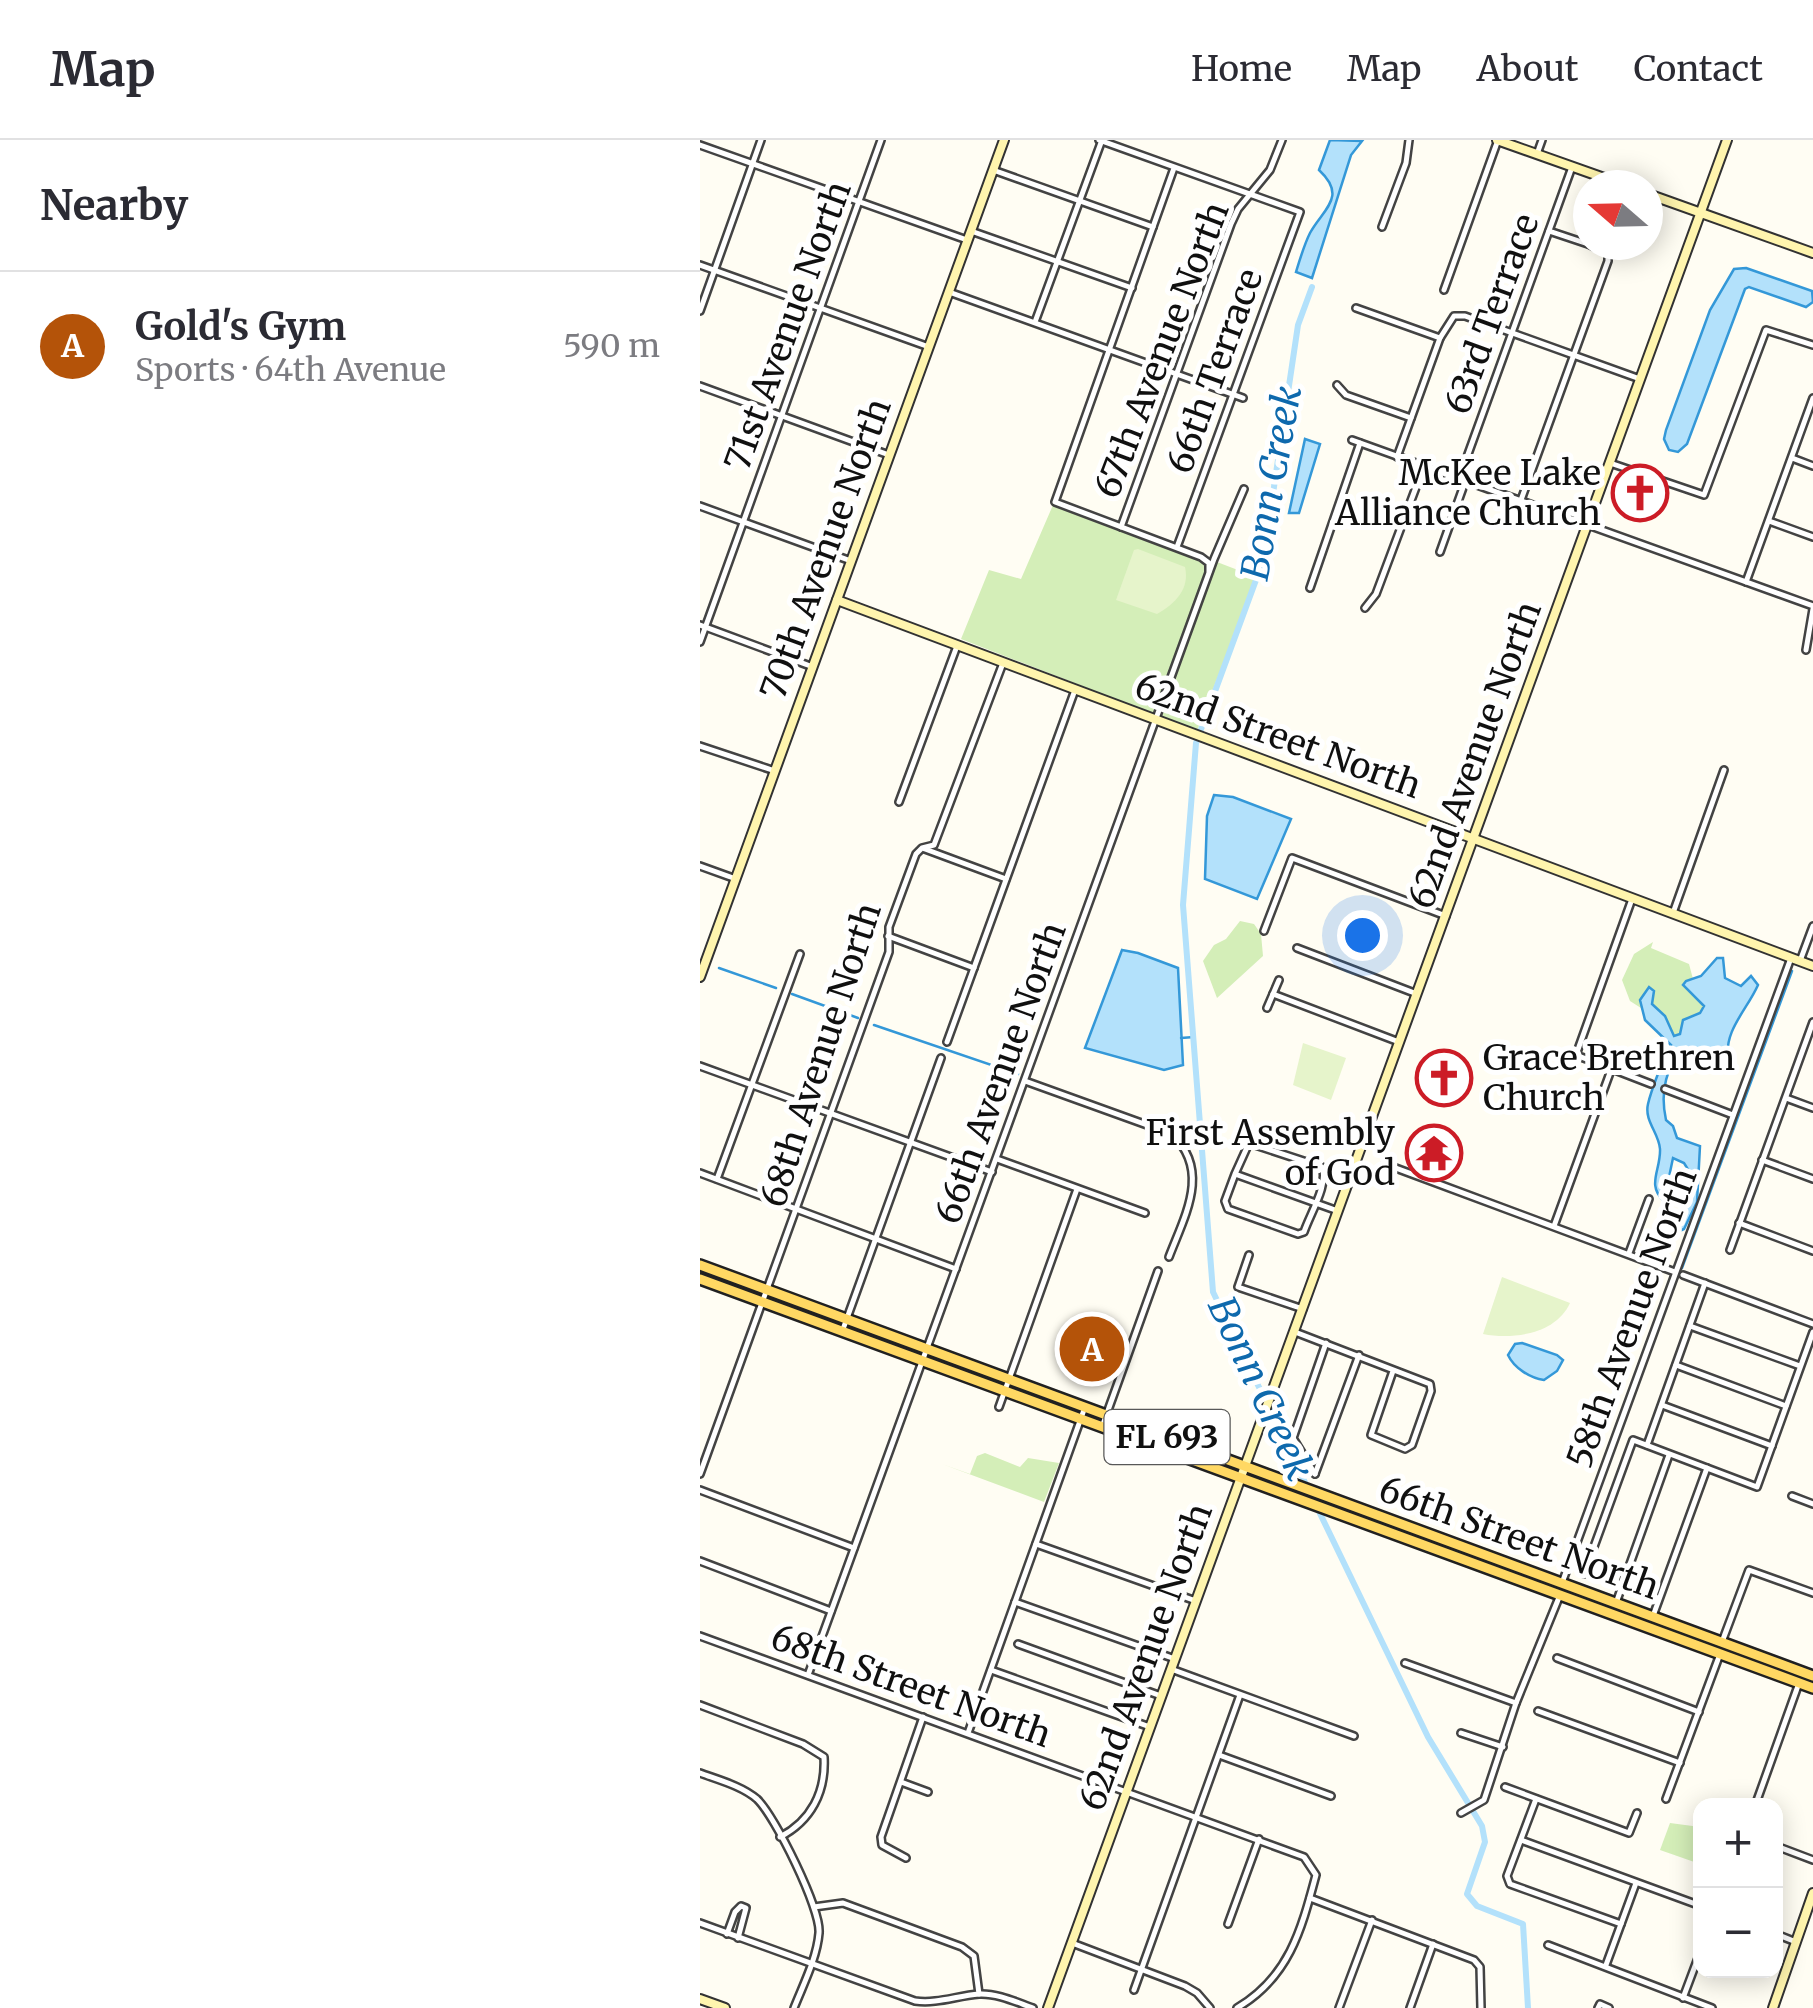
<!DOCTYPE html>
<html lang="en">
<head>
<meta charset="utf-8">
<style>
  body { margin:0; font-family:Merriweather,serif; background:#f7f7f7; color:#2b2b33 }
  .controls { position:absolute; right:30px; bottom:30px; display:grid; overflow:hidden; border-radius:20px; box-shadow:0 5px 25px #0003 }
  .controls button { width:90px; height:90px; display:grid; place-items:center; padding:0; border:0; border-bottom:2px solid #e1e1e2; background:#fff; color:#2b2b33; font:50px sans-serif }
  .compass { position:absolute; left:873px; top:30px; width:90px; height:90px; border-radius:50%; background:#fff; box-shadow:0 5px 25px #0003; rotate:290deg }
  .you { position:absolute; left:662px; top:795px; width:35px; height:35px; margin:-25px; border:8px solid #fff; border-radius:50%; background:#1a73e8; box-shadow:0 0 0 15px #1a73e833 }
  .badge { display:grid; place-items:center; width:65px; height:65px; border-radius:50%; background:#b45309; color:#fff; font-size:32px; font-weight:700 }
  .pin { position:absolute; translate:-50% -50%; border:5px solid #fff; box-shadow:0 2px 10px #0006 }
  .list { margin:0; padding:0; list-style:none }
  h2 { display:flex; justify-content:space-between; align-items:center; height:130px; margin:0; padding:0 40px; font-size:42px }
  h2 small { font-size:32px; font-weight:400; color:#7c7c81 }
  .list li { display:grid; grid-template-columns:65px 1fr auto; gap:30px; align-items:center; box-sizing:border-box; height:150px; padding:0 40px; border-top:2px solid #e1e1e2 }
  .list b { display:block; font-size:38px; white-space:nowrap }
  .list p { margin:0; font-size:32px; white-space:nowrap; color:#7c7c81 }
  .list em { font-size:32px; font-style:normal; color:#7c7c81 }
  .map { position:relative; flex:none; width:1113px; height:1868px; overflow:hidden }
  header { display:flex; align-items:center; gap:60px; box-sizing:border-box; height:140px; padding:0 50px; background:#fff; border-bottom:2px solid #e1e1e2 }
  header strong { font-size:48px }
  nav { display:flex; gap:55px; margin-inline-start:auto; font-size:35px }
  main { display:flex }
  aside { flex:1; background:#fff }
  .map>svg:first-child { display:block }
</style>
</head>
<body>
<header>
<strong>Map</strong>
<nav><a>Home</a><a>Map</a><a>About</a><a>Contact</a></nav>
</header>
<main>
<aside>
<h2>Nearby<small></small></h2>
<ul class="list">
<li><span class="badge">A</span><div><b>Gold's Gym</b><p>Sports · 64th Avenue</p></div><em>590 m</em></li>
</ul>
</aside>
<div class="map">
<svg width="1113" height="1868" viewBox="0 0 1113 1868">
  <rect width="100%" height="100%" fill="#fffdf3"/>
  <!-- green -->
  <g fill="#d4eeb8">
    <path d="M353,365L499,419L505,424L506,433L454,574L261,499L289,430L321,439Z"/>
    <path d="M517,422L556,437L497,591L460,576Z"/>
    <path d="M540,781L554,784L561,794L563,816L517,858L503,821L514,805L526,799Z"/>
    <path d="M953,802L951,808L989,824L993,839L986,841L1004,866L1000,873L983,880L981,894L974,897C969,878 959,866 941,860V868L930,861L922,840L934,814Z"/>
    <path d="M285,1313L320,1327L328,1318L359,1323L344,1362L242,1324L270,1334L277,1316Z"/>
    <path d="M970,1683L1000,1687V1724L960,1710Z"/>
  </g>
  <!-- pitch -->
  <g fill="#e6f4cb">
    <path d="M438,409L485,427C490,449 475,464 457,474L416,460L434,410Z"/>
    <path d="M603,903L646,918L631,960L593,945Z"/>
    <path d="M802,1137L870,1163C856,1194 813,1200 783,1194Z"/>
  </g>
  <!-- water -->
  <g fill="#b3e1fb" stroke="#3498d8" stroke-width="2.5">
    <path d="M630,0L662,1L651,15L612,138L596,132C600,119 604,105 610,93C623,69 648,57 619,30Z"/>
    <path d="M1046,128L1112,151L1113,162L1106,167L1049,147L1045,149L987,304L978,312L969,310L964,299L966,290L1010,170L1034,129Z"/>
    <path d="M605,299L620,304L599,373H589Z"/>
    <path d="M514,655L533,657L591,679L557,759L505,739L507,676Z"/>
    <path d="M422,810L438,813L478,828L483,925L464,930L385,908Z"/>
    <path d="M1017,818H1023L1025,838L1041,846L1051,836L1058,845C1047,870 1024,890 1028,919C1019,917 1003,911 994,912C962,918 961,957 966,980L973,986L977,998L1000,1006L997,1062L984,1089L971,1095L964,1091L981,1071L989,1031L984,1023L973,1018L964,1061C946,1045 961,1030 960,1009C959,993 944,981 948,964C951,951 964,916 971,905L945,880L940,860L949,847L954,851L952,864L965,876L974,896L980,894L983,880L1000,873L1004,866L983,845L986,841L1001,836Z"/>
    <path d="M822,1203L857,1215L863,1220L857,1231L844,1240C830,1238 814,1228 808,1215L815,1204Z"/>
  </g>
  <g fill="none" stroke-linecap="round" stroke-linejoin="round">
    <!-- stream -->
    <g stroke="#3498d8" stroke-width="2.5">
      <path d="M19,828L76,848"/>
      <path d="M92,854L158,878"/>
      <path d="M174,885L318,934"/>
      <path d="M481,898L494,897"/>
      <path d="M982,1128L1092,831"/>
    </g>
    <!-- canal -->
    <path stroke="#b3e1fb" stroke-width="6" d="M612,147L598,185L563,421L496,603L483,765L513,1152L728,1597L782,1686L785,1702L767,1754L777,1766L823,1784L828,1868"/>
    <!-- street casing -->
    <g stroke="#434343" stroke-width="10">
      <g id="street">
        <path d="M399,0L600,72L477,407"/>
        <path d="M0,5L267,100"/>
        <path d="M837,14L842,0"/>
        <path d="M474,28L355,362L501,417L509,423V431"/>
        <path d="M293,30L453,87"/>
        <path d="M682,87L706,23L709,0"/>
        <path d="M271,91L432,148"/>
        <path d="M849,91L888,104"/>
        <path d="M0,125L229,207"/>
        <path d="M744,150L798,0"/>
        <path d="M249,152L543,258"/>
        <path d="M656,168L740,198"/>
        <path d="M0,171L61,0"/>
        <path d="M335,182L402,0"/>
        <path d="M637,245L646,255L711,278"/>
        <path d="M0,246L189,315"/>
        <path d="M652,300L1113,466"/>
        <path d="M697,317L740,198L754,176H765L940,239"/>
        <path d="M1092,318L1113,326"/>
        <path d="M910,323L1004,355L1066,190L1113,205"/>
        <path d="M759,339L872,27"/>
        <path d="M821,360L908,121V113L890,105"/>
        <path d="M0,366L151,421"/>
        <path d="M1069,381L1113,397"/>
        <path d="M421,387L531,84L538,69L570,30L582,0"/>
        <path d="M740,412L765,342"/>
        <path d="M1046,442L1113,258"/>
        <path d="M610,448L660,303"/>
        <path d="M665,468L676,454L724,326"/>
        <path d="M0,485L113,527"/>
        <path d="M0,502L181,0"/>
        <path d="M1106,510L1113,469"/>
        <path d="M0,606L75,631"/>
        <path d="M199,662L257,506"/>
        <path d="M225,709L306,739"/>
        <path d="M0,726L36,739"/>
        <path d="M932,759L876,915L951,944"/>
        <path d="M973,773L1024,630"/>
        <path d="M564,791L592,718L746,776"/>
        <path d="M188,796L274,828"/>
        <path d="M597,808L717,854"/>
        <path d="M1100,821L1113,786"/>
        <path d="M573,854L699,902"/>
        <path d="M567,868L579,840"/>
        <path d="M247,902L375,550"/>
        <path d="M0,926L292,1032"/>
        <path d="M325,941L472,994C511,1031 485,1075 469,1117"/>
        <path d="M965,949L1033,975"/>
        <path d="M1086,958L1113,968"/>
        <path d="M297,1019L445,1073"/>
        <path d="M1062,1020L1113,1039"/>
        <path d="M685,1024L975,1132"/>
        <path d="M0,1033L256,1129"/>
        <path d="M535,1034L549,1003L622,1027C629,1044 610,1074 604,1092L598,1094L528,1069L525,1061L535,1034L638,1071"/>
        <path d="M17,1039L100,814"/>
        <path d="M1039,1083L1113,1111"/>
        <path d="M854,1086L911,930"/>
        <path d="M1030,1110L1113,882"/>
        <path d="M929,1113L949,1059"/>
        <path d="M549,1115L538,1147L603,1169"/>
        <path d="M983,1135L1113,1184"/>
        <path d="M990,1186L1100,1226"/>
        <path d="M142,1192L241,918"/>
        <path d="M595,1192L730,1244L731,1251L712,1305L705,1309L671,1295L693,1231"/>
        <path d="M976,1225L1086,1266"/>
        <path d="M962,1265L1072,1306"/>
        <path d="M299,1267L377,1049"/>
        <path d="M402,1287L458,1131"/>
        <path d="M947,1305L1005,1143"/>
        <path d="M0,1334L189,812V787L216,714L222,708L234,705L303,523"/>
        <path d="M615,1334L593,1298L626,1203"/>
        <path d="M615,1334L659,1215"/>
        <path d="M0,1350L154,1408"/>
        <path d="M1092,1356L1113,1364"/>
        <path d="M336,1404L496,1461"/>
        <path d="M0,1421L131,1471"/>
        <path d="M884,1434L933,1300L1057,1347L1113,1192"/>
        <path d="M862,1443L1091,818"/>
        <path d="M315,1462L475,1519"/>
        <path d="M916,1463L969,1315"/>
        <path d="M953,1476L1007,1328"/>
        <path d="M0,1496L604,1717L616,1735C601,1791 589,1837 537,1868"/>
        <path d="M1022,1502L1049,1430L1113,1453"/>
        <path d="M318,1504L461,1556"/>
        <path d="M857,1518L999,1572"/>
        <path d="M705,1523L816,1563"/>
        <path d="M471,1529L654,1596"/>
        <path d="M291,1530L450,1587"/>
        <path d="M108,1535L458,573L514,419L544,349"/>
        <path d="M0,1565L103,1604L124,1617C126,1652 111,1681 80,1697"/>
        <path d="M838,1571L980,1623"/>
        <path d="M268,1593L385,1267"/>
        <path d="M761,1593L803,1607"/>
        <path d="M519,1615L631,1656"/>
        <path d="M0,1633C19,1640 42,1646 57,1659C75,1676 121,1769 119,1793C117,1818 103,1845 94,1868"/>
        <path d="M201,1642L228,1652"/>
        <path d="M805,1647L929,1693L937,1673"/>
        <path d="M836,1659L807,1736L810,1744L921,1784"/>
        <path d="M966,1659L1020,1514"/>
        <path d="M1055,1666L1099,1543"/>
        <path d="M761,1673L784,1660L816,1563L860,1455"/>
        <path d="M821,1700L1001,1766"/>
        <path d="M1076,1706L1113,1720"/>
        <path d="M206,1718L182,1705L181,1697L223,1577"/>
        <path d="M610,1758L774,1820L780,1827L781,1868"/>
        <path d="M114,1767L143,1763L262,1807L274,1816L279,1854"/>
        <path d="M0,1783L215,1861C237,1864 256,1856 279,1854C297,1853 316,1862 333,1868"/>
        <path d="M528,1784L559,1699"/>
        <path d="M27,1794L35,1772L41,1766L46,1768L38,1798"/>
        <path d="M1076,1794L1096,1802"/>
        <path d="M372,1803L485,1846L497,1853L510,1868"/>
        <path d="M848,1805L1012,1868"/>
        <path d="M906,1825L936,1743"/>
        <path d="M434,1850L540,1555"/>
        <path d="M983,1858L1001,1810"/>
        <path d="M639,1868L672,1780"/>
        <path d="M710,1868L733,1804"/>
        <path d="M898,1868L900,1864L909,1868"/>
      </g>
    </g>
    <!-- secondary casing -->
    <g stroke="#323232" stroke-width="12">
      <g id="secondary">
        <path d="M797,0L924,45"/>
        <path d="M948,54L1113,113"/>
        <path d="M137,460L1113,826"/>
        <path d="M0,837L304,0"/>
        <path d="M0,1859L25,1868"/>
        <path d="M348,1868L1027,0"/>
        <path d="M1073,1868L1113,1753"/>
      </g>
    </g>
    <!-- primary casing -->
    <g stroke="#212121" stroke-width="14">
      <g id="primary">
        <path d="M0,1125L1113,1536"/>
        <path d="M0,1139L1113,1548"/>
      </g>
    </g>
    <!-- street -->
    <use href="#street" stroke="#fff" stroke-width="5"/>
    <!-- secondary -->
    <use href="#secondary" stroke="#fff5ae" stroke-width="8"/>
    <!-- primary -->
    <use href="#primary" stroke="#ffd863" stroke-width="9"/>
  </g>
  <!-- icons -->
  <defs>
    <g id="church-ring" transform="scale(2.875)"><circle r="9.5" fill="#fff" stroke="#cc1c26" stroke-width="1.5"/><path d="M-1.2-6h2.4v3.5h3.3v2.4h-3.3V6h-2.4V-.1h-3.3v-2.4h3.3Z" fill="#cc1c26"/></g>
    <g id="temple-ring" transform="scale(2.875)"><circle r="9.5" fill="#fff" stroke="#cc1c26" stroke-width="1.5"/><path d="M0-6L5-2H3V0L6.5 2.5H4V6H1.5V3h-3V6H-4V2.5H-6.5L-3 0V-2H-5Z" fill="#cc1c26"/></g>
  </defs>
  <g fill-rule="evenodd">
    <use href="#church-ring" x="940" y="353"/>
    <use href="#church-ring" x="744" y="938"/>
    <use href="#temple-ring" x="734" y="1013"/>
  </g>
  <g text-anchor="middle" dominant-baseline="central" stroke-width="10" stroke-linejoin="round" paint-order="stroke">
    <!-- shield labels -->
    <rect fill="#fff" stroke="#585858" stroke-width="2.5" x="404.5" y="1270" width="125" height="54" rx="8"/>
    <g font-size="32" font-weight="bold" fill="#101010">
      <text x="467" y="1297">FL 693</text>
    </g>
    <!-- street labels -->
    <g font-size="35" fill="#101010" stroke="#fff">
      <text transform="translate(792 174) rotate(-70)">63rd Terrace</text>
      <text transform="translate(88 186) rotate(-70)">71st Avenue North</text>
      <text transform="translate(462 210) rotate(-69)">67th Avenue North</text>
      <text transform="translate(515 231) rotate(-70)">66th Terrace</text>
      <text transform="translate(126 409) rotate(-70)">70th Avenue North</text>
      <text transform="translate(578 596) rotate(20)">62nd Street North</text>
      <text transform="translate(775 615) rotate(-70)">62nd Avenue North</text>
      <text transform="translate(121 915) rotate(-72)">68th Avenue North</text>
      <text transform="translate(301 933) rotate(-70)">66th Avenue North</text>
      <text transform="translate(932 1178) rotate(-70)">58th Avenue North</text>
      <text transform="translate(819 1398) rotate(20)">66th Street North</text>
      <text transform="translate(446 1517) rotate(-70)">62nd Avenue North</text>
      <text transform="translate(211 1546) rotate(20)">68th Street North</text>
    </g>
    <!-- poi labels -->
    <g font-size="35" fill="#101010" stroke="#fff" text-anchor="end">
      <text x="901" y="333">McKee Lake<tspan x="901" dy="40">Alliance Church</tspan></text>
      <text x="783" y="918" text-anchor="start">Grace Brethren<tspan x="783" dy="40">Church</tspan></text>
      <text x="695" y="993">First Assembly<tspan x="695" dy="40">of God</tspan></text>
    </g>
    <!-- water labels -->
    <g font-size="38" font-style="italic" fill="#0e69ad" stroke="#fff">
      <text transform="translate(571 343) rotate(-80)">Bonn Creek</text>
      <text transform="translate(561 1248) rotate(65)">Bonn Creek</text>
    </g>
  </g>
</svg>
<div class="controls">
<button>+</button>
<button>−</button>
</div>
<svg class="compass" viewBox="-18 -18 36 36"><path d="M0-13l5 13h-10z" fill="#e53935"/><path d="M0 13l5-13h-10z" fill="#7c7c81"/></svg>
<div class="you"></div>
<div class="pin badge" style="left:392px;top:1209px">A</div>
</div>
</main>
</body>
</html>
